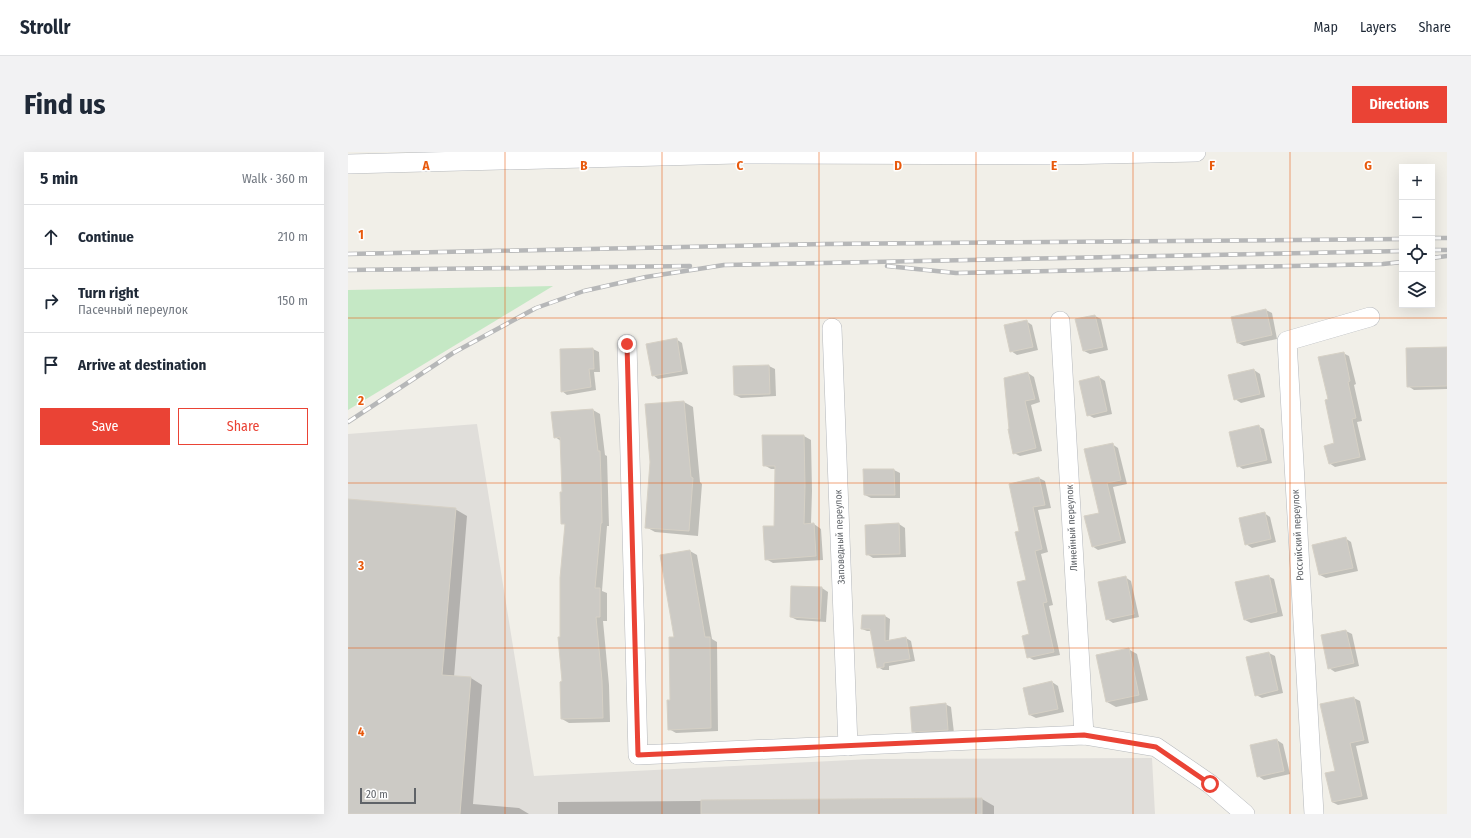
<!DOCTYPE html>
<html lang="en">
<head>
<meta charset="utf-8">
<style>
  body { margin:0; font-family:"Fira Sans Condensed",sans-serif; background:#f2f2f3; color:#1f2937 }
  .controls { position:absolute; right:12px; top:12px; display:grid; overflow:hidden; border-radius:0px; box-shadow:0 4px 16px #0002 }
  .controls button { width:36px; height:36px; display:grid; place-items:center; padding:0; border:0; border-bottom:1px solid #e0e1e3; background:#fff; color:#1f2937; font:20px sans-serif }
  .scale { position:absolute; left:12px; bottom:10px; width:56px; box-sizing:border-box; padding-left:4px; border:2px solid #5f6368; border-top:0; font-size:11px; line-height:14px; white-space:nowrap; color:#5f6368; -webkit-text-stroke:3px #fff; paint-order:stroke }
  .stop { position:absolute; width:12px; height:12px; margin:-9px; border:3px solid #ea4335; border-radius:50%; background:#fff }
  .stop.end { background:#ea4335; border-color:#fff; box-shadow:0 1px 4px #0008 }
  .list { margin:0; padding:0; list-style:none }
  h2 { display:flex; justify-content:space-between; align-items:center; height:52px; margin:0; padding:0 16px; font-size:17px }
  h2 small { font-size:13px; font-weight:400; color:#747a83 }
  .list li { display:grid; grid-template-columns:26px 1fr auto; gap:12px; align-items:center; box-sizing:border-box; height:64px; padding:0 16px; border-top:1px solid #e0e1e3 }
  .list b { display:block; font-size:15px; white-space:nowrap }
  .list p { margin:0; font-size:13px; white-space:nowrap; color:#747a83 }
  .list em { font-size:13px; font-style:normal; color:#747a83 }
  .actions { display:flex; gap:8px; padding:12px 16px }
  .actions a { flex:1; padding:9px 0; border:1px solid #ea4335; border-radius:0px; text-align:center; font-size:14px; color:#ea4335 }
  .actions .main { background:#ea4335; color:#fff }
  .icon { flex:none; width:22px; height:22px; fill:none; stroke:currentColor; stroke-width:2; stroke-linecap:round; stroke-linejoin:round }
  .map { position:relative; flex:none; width:1099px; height:662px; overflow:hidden; border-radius:0px }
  header { display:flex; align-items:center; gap:24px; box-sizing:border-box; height:56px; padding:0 20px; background:#fff; border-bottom:1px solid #e0e1e3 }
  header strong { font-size:19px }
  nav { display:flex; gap:22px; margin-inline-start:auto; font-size:14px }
  .intro { display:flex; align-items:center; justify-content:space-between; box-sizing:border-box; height:96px; padding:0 24px }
  h1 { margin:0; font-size:28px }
  .button { padding:10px 18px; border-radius:0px; background:#ea4335; color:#fff; font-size:14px; font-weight:700 }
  main { display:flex; gap:24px; padding:0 24px }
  aside { flex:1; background:#fff; border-radius:0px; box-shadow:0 4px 16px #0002 }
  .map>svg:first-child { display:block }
</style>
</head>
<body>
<header>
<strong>Strollr</strong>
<nav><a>Map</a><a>Layers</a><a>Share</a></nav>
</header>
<div class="intro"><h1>Find us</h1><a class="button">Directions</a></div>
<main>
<aside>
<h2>5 min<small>Walk · 360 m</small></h2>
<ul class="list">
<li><svg class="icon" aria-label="ahead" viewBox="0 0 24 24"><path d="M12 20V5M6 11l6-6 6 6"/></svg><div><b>Continue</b></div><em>210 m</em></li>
<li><svg class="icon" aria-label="right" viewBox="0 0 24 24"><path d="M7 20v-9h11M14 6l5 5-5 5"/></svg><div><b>Turn right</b><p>Пасечный переулок</p></div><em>150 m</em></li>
<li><svg class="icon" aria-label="arrive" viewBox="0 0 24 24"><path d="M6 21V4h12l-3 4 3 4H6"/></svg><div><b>Arrive at destination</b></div></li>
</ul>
<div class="actions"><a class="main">Save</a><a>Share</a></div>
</aside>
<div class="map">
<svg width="1099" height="662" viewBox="0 0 1099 662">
  <rect width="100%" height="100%" fill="#f1efe8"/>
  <!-- industrial -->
  <path fill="#e0deda" d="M129,272L186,624L523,607L804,606L807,662H0V282Z"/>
  <!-- green -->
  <path fill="#c5e8c5" d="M205,134L0,258V138Z"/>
  <!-- shadow -->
  <g fill="#0003">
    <path d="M918,158L924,161L929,187L896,194L890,191Z"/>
    <path d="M747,164L753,167L760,198L742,202L736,199Z"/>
    <path d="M678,169L684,173L690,198L669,203L663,199Z"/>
    <path d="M328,187L334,191L340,222L310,227L305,223Z"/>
    <path d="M1099,196V237L1066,238L1060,234Z"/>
    <path d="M245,197L251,200L252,220H246L248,238L219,243L214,239L213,198Z"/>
    <path d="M995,201L1001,204L1008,232L1006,233L1014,269L1009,270L1018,308L987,315L981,311L988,292L981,248Z"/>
    <path d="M421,214L427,217L428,244L393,246L387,243Z"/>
    <path d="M906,218L912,222L917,245L893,251L887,247Z"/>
    <path d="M680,221L686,225L692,250L683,253L694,299L672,304L666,301L657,227Z"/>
    <path d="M751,225L757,229L764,262L746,266L740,263Z"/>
    <path d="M336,250L345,255L352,330L354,332L350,384L307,380L298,375Z"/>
    <path d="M245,258L252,262L257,303L259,304L261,374H259L254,439L259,441V469H255L261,533L262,570L221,571L214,567L215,530L213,486L218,373L214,371L215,341L213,289L207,285Z"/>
    <path d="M910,274L916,277L924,311L895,317L890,314Z"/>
    <path d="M456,284L463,288L464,339L463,372H466L473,377L475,408L425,411L418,407L427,375L428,317H423L416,313Z"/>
    <path d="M764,292L770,296L779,332L765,335L778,391L750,398L744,394L752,361Z"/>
    <path d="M546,318L552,321V346H523L517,343Z"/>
    <path d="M691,326L697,329L703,356L690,358L700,400L693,402L705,453L701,454L712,503L686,508L680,505L682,483L679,429L673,380L662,333Z"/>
    <path d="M0,348L107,357L119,364L106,525L123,526L134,533L125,652L171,656L181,662H0Z"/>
    <path d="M916,361L922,365L928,390L904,396L898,392Z"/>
    <path d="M551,372L557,376L558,405L525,406L519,402Z"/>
    <path d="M997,386L1003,390L1010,419L978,426L972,423Z"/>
    <path d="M342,399L349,403L364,487L369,490L370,579L328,581L321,577L323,549Z"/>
    <path d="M920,424L926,427L935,464L903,471L897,468Z"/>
    <path d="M777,425L783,429L791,465L765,471L759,467Z"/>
    <path d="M474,436L480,440L478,470L449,468L443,465Z"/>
    <path d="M515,464H537L542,467L541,489L558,486L563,489L567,509L541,514V518H535L530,515L524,479H519L514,477Z"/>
    <path d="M998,479L1004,482L1011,514L987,520L981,516Z"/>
    <path d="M780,497L789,502L800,548L768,555L759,550Z"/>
    <path d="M921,501L927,504L935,541L914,546L908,543Z"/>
    <path d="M704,530L710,534L716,560L688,566L682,563Z"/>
    <path d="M1006,546L1012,549L1021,591L1008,594L1020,647L990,653L984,650L989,619Z"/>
    <path d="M597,552L603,555L606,581L571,583L565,579Z"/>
    <path d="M929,588L935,592L942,622L916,628L910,624Z"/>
    <path d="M634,647L646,654V662H210V650Z"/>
  </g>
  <!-- building -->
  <g fill="#cccac5" stroke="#d6d1c6">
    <path d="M918,157L924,183L889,191L883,165Z"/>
    <path d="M747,163L755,195L735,199L727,167Z"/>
    <path d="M679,168L685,195L662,200L656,173Z"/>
    <path d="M329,186L334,219L304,224L298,192Z"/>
    <path d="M1099,195V234L1059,235L1058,196Z"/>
    <path d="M245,196L246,217H241L243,235L213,240L212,197Z"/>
    <path d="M996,200L1002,229L1000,230L1008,266L1004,267L1012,305L981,312L976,294L986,291L977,248L980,247L970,205Z"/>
    <path d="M421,213L422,242L386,243L385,214Z"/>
    <path d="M906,217L912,242L886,248L880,223Z"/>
    <path d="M680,220L687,247L677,249L688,296L665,302L660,277H661L656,226Z"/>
    <path d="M751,224L759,259L739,264L731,229Z"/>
    <path d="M336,249L343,325L345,326L341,379L297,376L302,310L297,252Z"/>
    <path d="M245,257L250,299H252L253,328L254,371H253L247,436H252V465H248L254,529L255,566L213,567L212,530L214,529L210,485H212V426L217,372H213L212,340H214L212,285L206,286L203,260Z"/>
    <path d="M911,273L919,308L889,315L881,280Z"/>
    <path d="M414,283H456L457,334L456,372L466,371L468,404L417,408L415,374H426L427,314H415Z"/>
    <path d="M765,291L773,328L759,331L773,388L744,395L736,364L751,361L736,297Z"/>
    <path d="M515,317H546L547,343H516Z"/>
    <path d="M691,325L697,353L685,355L694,397L687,399L699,450L695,451L706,500L679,506L674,484L681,482L669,430L678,428L667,380L671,379L661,332Z"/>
    <path d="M0,347L108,356L94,523L123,525L112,662H0Z"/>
    <path d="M917,360L923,387L897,393L891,366Z"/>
    <path d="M551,371L552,402L518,403L517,373Z"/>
    <path d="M998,385L1005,416L971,423L964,393Z"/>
    <path d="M342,398L357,485H362L363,576L320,578L319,548H322L321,485H326L312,403Z"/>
    <path d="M921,423L929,460L896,468L887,430Z"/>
    <path d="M778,424L786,462L758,468L750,430Z"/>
    <path d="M443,434L474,435L472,467L442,465Z"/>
    <path d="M514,463H537V489L558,485L562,507L536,511V515L529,516L522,477H513Z"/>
    <path d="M998,478L1006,511L980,517L973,483Z"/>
    <path d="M781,496L791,543L758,550L748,503Z"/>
    <path d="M921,500L930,538L907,544L898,505Z"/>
    <path d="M704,529L710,557L681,563L675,536Z"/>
    <path d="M1006,545L1016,588L1002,591L1014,644L984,650L977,621L987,619L972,552Z"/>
    <path d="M598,551L600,578L564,580L562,555Z"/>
    <path d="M929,587L936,619L909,625L902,593Z"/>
    <path d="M634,646V662H353V648Z"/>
  </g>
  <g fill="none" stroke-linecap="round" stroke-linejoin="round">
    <!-- minor casing -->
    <g stroke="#b5b8bc" stroke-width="20">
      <g id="minor">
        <path d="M0,12L389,2L711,3L848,0"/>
        <path d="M712,169L736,583"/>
        <path d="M484,176L500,594"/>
        <path d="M279,192L290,603L736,583L808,595L862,632L897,662"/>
        <path d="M966,662L939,189L1022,165"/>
      </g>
    </g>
    <!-- minor -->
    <use href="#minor" stroke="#fff" stroke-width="19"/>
    <!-- rail casing -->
    <g stroke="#b6b7b8" stroke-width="4.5">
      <g id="rail">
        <path d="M1084,86H1099"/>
        <path d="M1084,98H1099"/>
        <path d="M0,102L478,92L1054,87"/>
        <path d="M1084,106L1099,104"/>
        <path d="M539,114L608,121L1035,112L1054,110"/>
        <path d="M0,118L342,114"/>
        <path d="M0,270L105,201L188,156L236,139L298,125L376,113L1054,99"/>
      </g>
    </g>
    <!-- rail -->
    <use href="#rail" stroke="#fff" stroke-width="3" stroke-dasharray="9" stroke-linecap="butt"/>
  </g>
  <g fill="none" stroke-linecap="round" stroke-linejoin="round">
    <!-- route -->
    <path stroke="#ea4335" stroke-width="5" d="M279,192L290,603L736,583L808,595L862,632"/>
  </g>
  <!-- grid -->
  <path fill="none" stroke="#e8590c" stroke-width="1" stroke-opacity="0.55" d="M157,0V662M314,0V662M471,0V662M628,0V662M785,0V662M942,0V662M0,166H1099M0,331H1099M0,496H1099"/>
  <g text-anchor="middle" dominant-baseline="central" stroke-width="3" stroke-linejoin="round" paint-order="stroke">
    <!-- street labels -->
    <g font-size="10" fill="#5f6368" stroke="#fff">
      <text transform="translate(724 376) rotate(-93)">Линейный переулок</text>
      <text transform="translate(950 383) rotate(-93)">Российский переулок</text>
      <text transform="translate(492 385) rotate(-92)">Заповедный переулок</text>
    </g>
  </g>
  <g font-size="13" text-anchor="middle" font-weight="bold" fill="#e8590c" stroke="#fff" stroke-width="3" stroke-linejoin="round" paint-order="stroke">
    <text x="78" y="18">A</text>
    <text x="236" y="18">B</text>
    <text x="392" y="18">C</text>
    <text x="550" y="18">D</text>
    <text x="706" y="18">E</text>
    <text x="864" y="18">F</text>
    <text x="1020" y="18">G</text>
    <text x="13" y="87">1</text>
    <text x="13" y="253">2</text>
    <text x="13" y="418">3</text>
    <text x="13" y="584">4</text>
  </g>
</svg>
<div class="controls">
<button>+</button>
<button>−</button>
<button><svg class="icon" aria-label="locate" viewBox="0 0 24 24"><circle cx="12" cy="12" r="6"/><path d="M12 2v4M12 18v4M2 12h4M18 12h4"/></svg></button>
<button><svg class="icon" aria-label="layers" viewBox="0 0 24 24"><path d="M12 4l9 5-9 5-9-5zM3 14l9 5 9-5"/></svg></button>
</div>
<div class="scale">20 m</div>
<div class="stop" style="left:862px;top:632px"></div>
<div class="stop end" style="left:279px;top:192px"></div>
</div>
</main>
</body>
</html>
